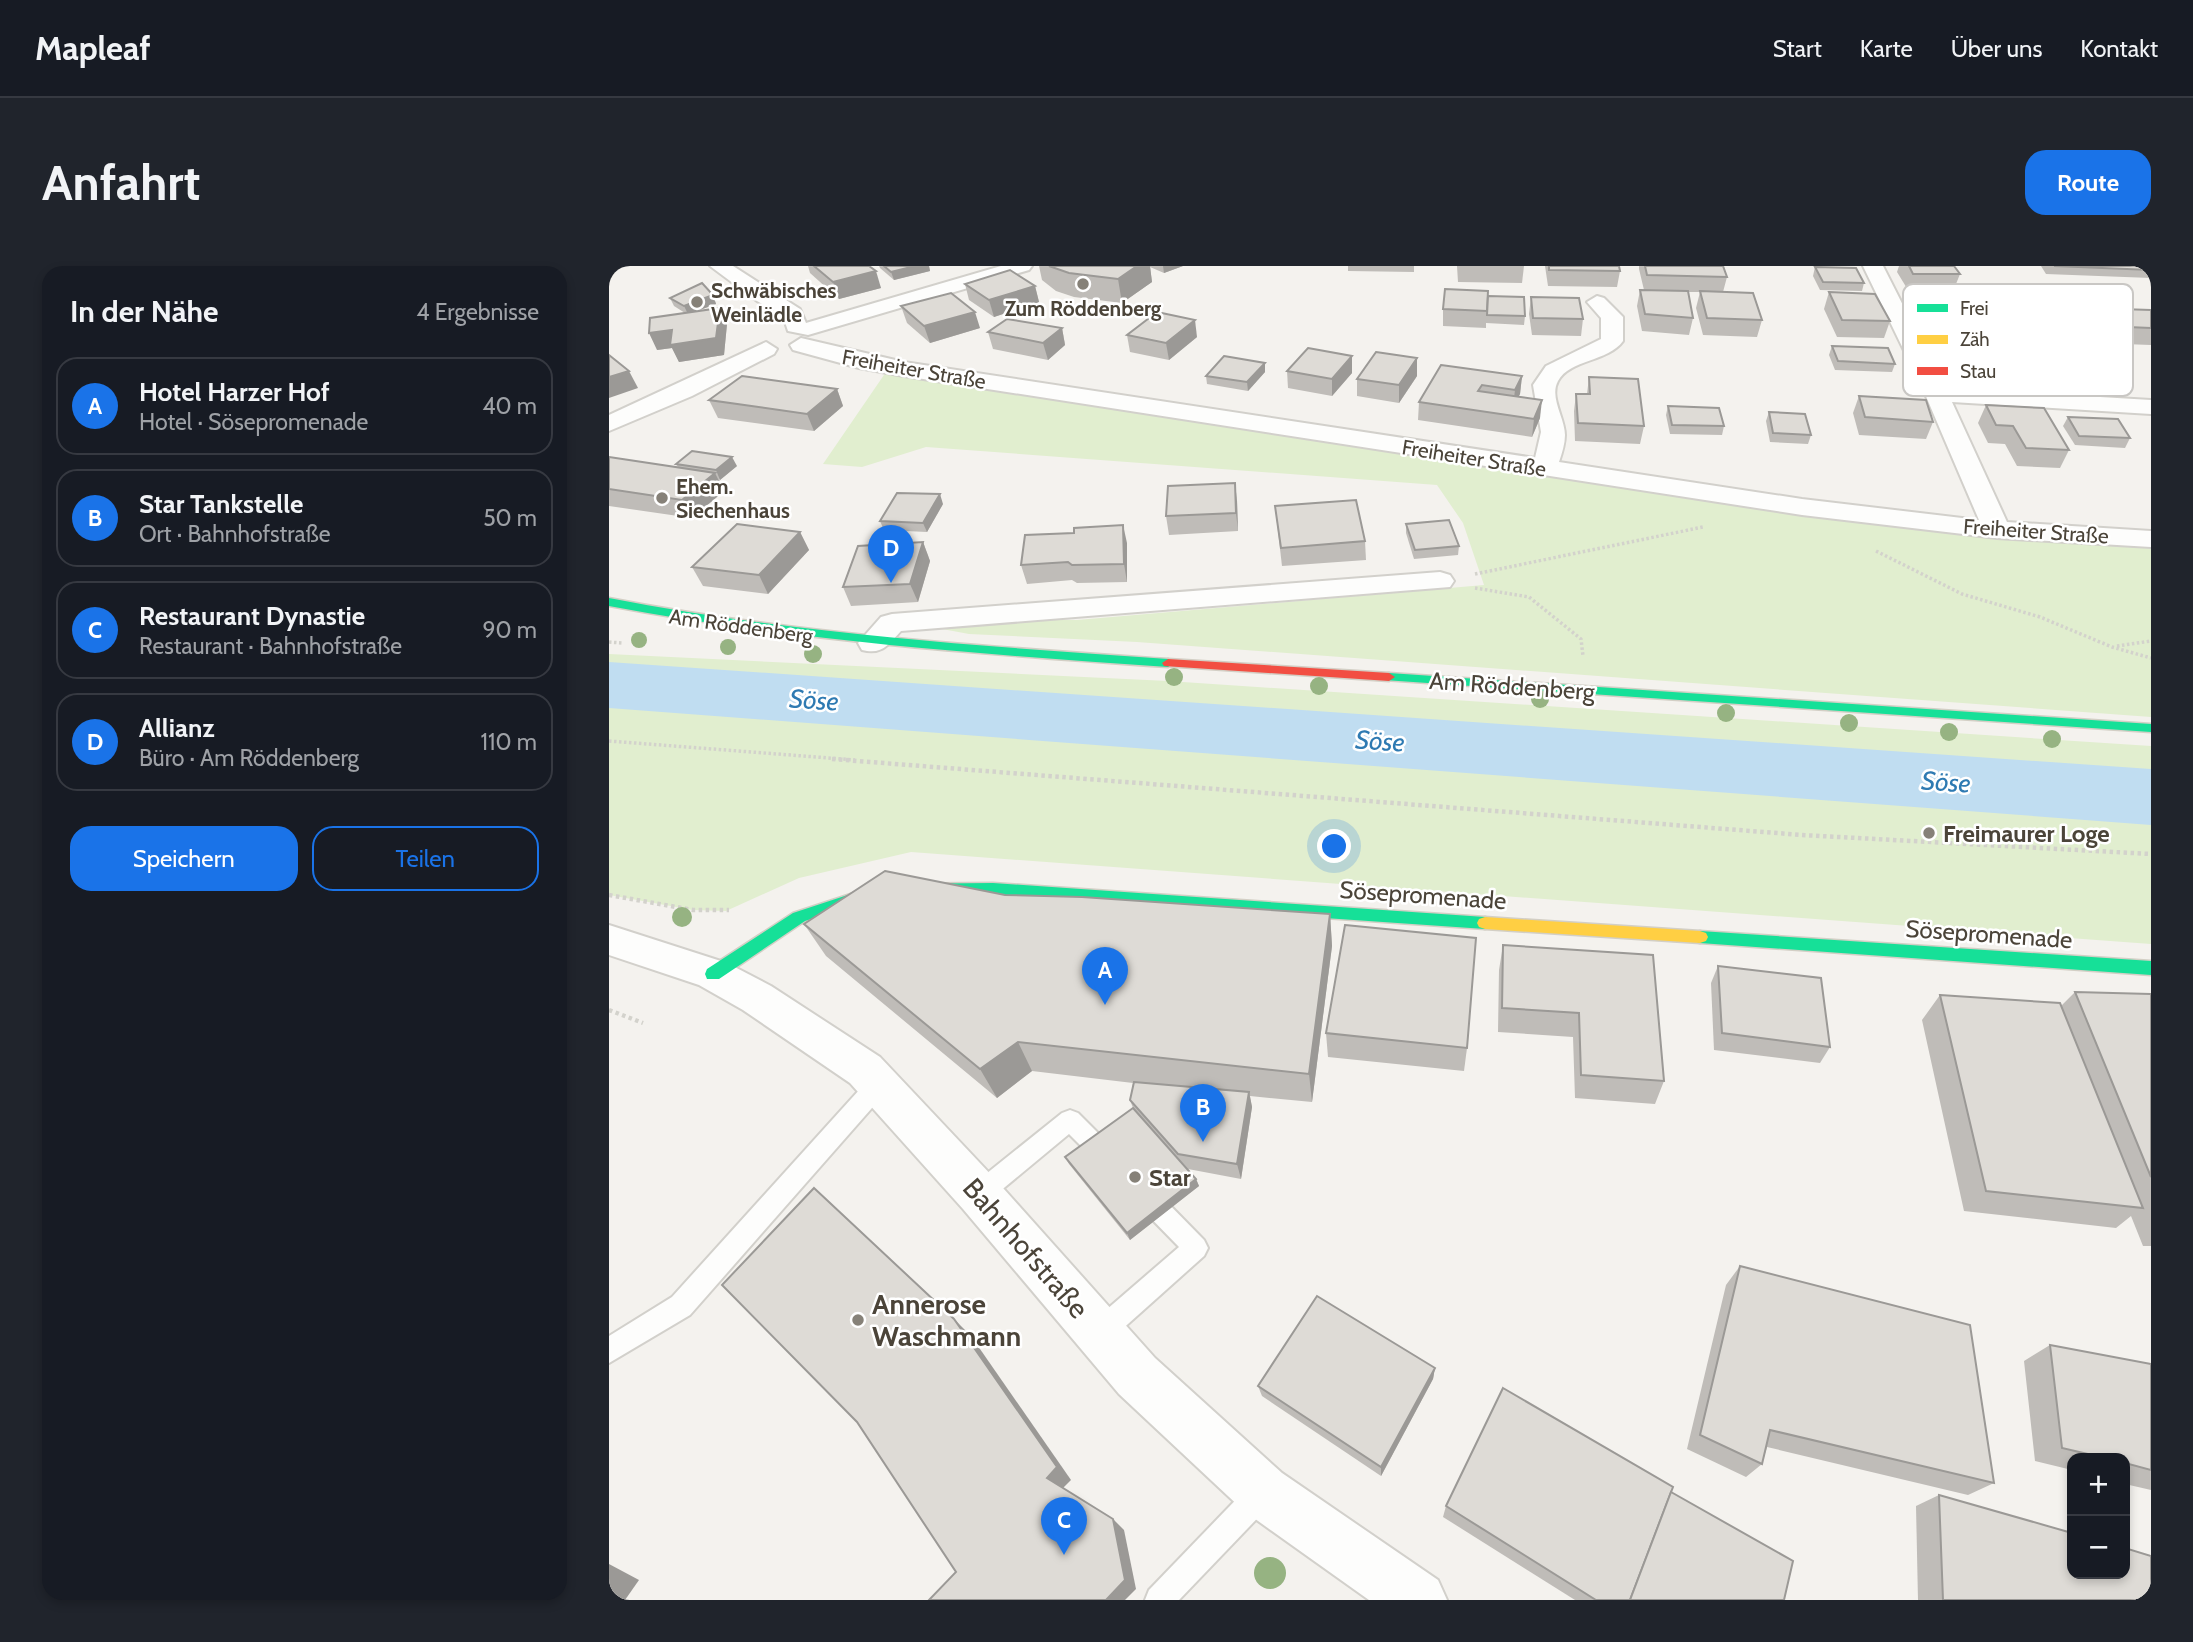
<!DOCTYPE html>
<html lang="de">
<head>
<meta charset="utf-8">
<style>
  body { margin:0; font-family:Cabin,sans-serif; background:#20242c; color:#f1f3f6 }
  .controls { position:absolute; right:21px; bottom:21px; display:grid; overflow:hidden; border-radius:14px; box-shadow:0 4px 10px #0003 }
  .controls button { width:63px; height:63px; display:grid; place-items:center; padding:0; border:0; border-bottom:2px solid #363941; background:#171b24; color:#f1f3f6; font:35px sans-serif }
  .you { position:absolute; left:726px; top:581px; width:24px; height:24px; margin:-18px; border:5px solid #fff; border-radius:50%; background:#1a73e8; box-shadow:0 0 0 10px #1a73e833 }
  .badge { display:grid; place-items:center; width:46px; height:46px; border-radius:50%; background:#1a73e8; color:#fff; font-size:23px; font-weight:700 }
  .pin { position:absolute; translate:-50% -58px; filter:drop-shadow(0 2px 4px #0008) }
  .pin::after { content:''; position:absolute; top:37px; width:24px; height:21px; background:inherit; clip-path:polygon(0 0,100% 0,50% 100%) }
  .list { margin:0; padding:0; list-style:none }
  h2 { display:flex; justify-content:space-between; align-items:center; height:91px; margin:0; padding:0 28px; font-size:30px }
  h2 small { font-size:23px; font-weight:400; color:#9ea1a6 }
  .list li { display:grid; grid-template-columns:46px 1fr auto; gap:21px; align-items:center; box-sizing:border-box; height:98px; margin:0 14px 14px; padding:0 14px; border:2px solid #363941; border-radius:21px }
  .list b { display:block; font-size:26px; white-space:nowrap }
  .list p { margin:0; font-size:23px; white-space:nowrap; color:#9ea1a6 }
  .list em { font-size:23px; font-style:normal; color:#9ea1a6 }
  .actions { display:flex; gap:14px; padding:21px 28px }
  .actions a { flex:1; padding:16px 0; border:2px solid #1a73e8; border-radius:21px; text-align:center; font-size:24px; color:#1a73e8 }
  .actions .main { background:#1a73e8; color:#fff }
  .map { position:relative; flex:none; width:1542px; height:1334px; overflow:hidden; border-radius:21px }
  header { display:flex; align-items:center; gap:42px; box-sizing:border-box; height:98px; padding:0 35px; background:#171b24; border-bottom:2px solid #363941 }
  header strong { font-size:33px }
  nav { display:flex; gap:38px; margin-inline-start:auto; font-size:24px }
  .intro { display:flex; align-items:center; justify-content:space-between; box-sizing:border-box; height:168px; padding:0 42px }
  h1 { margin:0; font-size:49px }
  .button { padding:18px 32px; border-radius:21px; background:#1a73e8; color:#fff; font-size:24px; font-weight:700 }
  main { display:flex; gap:42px; padding:0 42px }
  aside { flex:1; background:#171b24; border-radius:21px; box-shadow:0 4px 10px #0003 }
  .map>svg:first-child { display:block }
</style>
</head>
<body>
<header>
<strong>Mapleaf</strong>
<nav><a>Start</a><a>Karte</a><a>Über uns</a><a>Kontakt</a></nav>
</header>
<div class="intro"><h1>Anfahrt</h1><a class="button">Route</a></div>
<main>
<aside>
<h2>In der Nähe<small>4 Ergebnisse</small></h2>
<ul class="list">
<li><span class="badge">A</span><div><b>Hotel Harzer Hof</b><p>Hotel · Sösepromenade</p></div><em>40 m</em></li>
<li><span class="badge">B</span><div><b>Star Tankstelle</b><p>Ort · Bahnhofstraße</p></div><em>50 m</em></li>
<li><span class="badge">C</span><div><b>Restaurant Dynastie</b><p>Restaurant · Bahnhofstraße</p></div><em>90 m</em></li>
<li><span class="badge">D</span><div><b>Allianz</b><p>Büro · Am Röddenberg</p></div><em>110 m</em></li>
</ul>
<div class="actions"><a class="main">Speichern</a><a>Teilen</a></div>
</aside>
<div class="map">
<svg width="1542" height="1334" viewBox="0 0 1542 1334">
  <rect width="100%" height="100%" fill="#f4f2ee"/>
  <!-- green -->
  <g fill="#e1eecf">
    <path d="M277,106L1194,247L1542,279V451L528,376L360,368L317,360L405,353L468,354L875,319L854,257L828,219L317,181L253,201L214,198Z"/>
    <path d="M0,388L559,415L1542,480V678L302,586L190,612L117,645L84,644L0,629Z"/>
  </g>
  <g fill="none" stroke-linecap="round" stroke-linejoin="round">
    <!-- river -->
    <path fill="#c0ddf1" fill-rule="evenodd" d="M0,396L1542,503V559L0,442Z"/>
    <!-- lane casing -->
    <g stroke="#d2d0cb" stroke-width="4">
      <g id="lane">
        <path d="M269,810L277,812L280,819L277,826L81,1049L0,1097V1070L63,1031L261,812Z"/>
        <path d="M461,844L469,847L506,884L509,891L506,898L498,901L490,898L460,868L378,936L370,939L362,936L359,928L362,920L453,847Z"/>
        <path d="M536,919L544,922L595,974L599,982L595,990L500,1075L491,1078L482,1075L479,1066L482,1057L570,981L528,938L525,930L528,922Z"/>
        <path d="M653,1213L663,1217L667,1227L663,1237L570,1334H536L540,1324L643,1217Z"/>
      </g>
    </g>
    <!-- street casing -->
    <g stroke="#d2d0cb" stroke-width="4">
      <g id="street">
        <path d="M101,0H124L191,43L197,57L392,0H423L420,4L199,69L179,65L174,50L148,35Z"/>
        <path d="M1254,0H1274L1336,122L1542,134V148L1343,136L1398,256L1542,265V281L1388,272L1193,249L295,110L250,102L184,84L181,79L192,72L295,96L926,192L932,166L924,119L937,100L992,73V52L978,36L988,30L995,32L1014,51V75C999,96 961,93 949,115C940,131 956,152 956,169C956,178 953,187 950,196L1193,233L1370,254L1316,128Z"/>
        <path d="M157,76L168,83L165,88L83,130L0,165V149Z"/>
        <path d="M831,306L841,309L845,315L841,321L292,365C279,379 273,389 253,384L249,377L272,351L283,348Z"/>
        <path d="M0,659L118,697L162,720L271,791L386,913L546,1092L673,1207L829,1314L838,1334H760L635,1245L510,1128L354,943L241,817L134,744L90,719L0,689Z"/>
      </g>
    </g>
    <!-- fast casing -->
    <g stroke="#d3cfc5" stroke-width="3">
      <g id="fast">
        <path d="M0,332C185,368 371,380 559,393L565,397L559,401C371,388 185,375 0,340Z"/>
        <path d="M780,407L1542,458V466L775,414V408Z"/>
        <path d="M384,617L876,651L882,653L884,657L882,661L876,663L384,629L272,630L196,655L110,713H98L96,708L98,703L184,647L272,618Z"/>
        <path d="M1091,665L1542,695V709L1091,677L1085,675L1083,671L1085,667Z"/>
      </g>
    </g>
    <!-- slow casing -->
    <g stroke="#d3cfc5" stroke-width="3">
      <path id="slow" d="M876,651L1091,665L1097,667L1099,671L1097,675L1091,677L876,663L870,661L868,657L870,653Z"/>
    </g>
    <!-- jam casing -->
    <g stroke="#d3cfc5" stroke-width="3">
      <path id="jam" d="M559,393L780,407L786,411L780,415L555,400L553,397Z"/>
    </g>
    <!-- path-far1 -->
    <g stroke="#d3d2cc" stroke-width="3.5" stroke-dasharray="2.5 2.5" stroke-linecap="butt">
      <path d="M1267,285L1353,328L1431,351L1503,381L1542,392"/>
      <path d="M866,308L1094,261"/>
      <path d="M866,322L920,331L972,373L974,390"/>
      <path d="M0,376L13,377"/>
      <path d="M1508,380L1542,375"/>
      <path d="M0,475L246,494"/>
    </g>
    <!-- path -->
    <g stroke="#d3d2cc" stroke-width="4.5" stroke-dasharray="3.5 3.5" stroke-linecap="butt">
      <path d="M223,493L1193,569L1542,588"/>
      <path d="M0,629L84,644H120"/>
      <path d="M0,744L34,757"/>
    </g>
    <!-- lane -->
    <use href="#lane" fill="#fdfdfc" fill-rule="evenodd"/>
    <!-- street -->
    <use href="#street" fill="#fdfdfc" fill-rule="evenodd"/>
    <!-- fast -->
    <use href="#fast" fill="#16e098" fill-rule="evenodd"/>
    <!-- slow -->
    <use href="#slow" fill="#ffcf43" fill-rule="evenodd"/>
    <!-- jam -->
    <use href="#jam" fill="#f24e42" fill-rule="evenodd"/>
  </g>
  <!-- trees -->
  <g fill="#96b382">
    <circle cx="30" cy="374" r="8"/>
    <circle cx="119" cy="381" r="8"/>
    <circle cx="204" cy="388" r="9"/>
    <circle cx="565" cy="411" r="9"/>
    <circle cx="710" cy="420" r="9"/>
    <circle cx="931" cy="433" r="9"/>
    <circle cx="1117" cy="447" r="9"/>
    <circle cx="1240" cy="457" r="9"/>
    <circle cx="1340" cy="466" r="9"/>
    <circle cx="1443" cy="473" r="9"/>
    <circle cx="73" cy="651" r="10"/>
    <circle cx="661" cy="1307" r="16"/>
  </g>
  <!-- wall -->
  <g fill="#bfbcb8">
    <path d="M199,0H260L272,22L230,33L201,7Z"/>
    <path d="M270,0H320L321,5L285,14L271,2Z"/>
    <path d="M430,0H574L555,7L541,1L543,16L513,37L465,31L447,25L433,14Z"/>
    <path d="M739,0H805V6L739,5Z"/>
    <path d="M848,0H915L913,17L849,16Z"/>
    <path d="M936,0H1010L1011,5L1008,21L939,20Z"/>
    <path d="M1030,0H1114L1118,11L1114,26L1153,54L1148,71L1094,69L1087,42L1091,26H1079L1084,52L1080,69L1033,65L1028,40L1031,24H1035L1030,3Z"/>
    <path d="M1290,0H1345L1351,8L1345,23L1357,39L1356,41L1390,63L1383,80L1329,79L1316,57L1320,46H1313L1303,30L1306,24H1299L1288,6Z"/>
    <path d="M1432,0H1542V12L1437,8Z"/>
    <path d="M1206,1L1255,17L1253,25L1211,24L1204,10Z"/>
    <path d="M356,18L426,20L430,36L385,51L360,34Z"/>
    <path d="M1220,26L1281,55L1275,72L1228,71L1215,43Z"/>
    <path d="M104,29L107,38L89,45L111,42L118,58L115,89L70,96L63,82L48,84L76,47L65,40L61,32Z"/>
    <path d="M879,30L916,50L915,59L877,57V62L834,60V43Z"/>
    <path d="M922,31L974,53L972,70L923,69L920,48Z"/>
    <path d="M292,40L371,62L321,77L298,57Z"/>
    <path d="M1481,42L1542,44V79L1487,77L1473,59Z"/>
    <path d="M453,62L456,79L439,94L384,83L379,66Z"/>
    <path d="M518,69L588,71L560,94L521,86Z"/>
    <path d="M1223,80L1286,98L1283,106L1226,104L1220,89Z"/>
    <path d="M743,90V107L723,130L679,122L678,105Z"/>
    <path d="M808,92V110L790,137L748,130V113Z"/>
    <path d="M832,99L913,110L911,128L909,131L931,152L923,171L809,154L810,136Z"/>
    <path d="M656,106L639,125L598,118L597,110Z"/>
    <path d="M980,111L1035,160L1031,178L966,175L965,145L967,128H978Z"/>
    <path d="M228,123L234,140L205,165L109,152L100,134Z"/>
    <path d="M1250,130L1324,156L1317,173L1250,169L1244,147Z"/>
    <path d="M1377,139L1460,184L1451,202L1408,200L1396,178L1379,177L1369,157Z"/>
    <path d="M1059,140L1115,160L1113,169L1061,168L1057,149Z"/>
    <path d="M1160,146L1202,169L1199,178L1161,176L1157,155Z"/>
    <path d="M1459,151L1521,172L1516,182L1466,179L1454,160Z"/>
    <path d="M0,191L69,201L67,198L128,200L111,214L110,213L115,225L83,252L0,240Z"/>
    <path d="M628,235L629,265L560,269L557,250Z"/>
    <path d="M334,238L318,266L275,264L271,255Z"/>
    <path d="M666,240L756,275L757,294L673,300Z"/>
    <path d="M797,258L850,280L849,289L805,293L797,267Z"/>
    <path d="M191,266L200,284L159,328L94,320L83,301Z"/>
    <path d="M314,276L321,295L309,336L242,340L234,321Z"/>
    <path d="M518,277V316L468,317L463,314L418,318L412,299Z"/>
    <path d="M396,629L721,648L723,680L703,836L641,830L643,841L632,913L579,903L587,913L590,920L521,974L460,898L456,891L524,842L521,834L524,817L423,805L388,832L217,690L195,658Z"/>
    <path d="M894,679L1055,815L1046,838L966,832L964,771L889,766L890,704Z"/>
    <path d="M1109,700L1221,781L1211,797L1105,784L1102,717Z"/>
    <path d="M1466,726L1542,728V980H1534L1522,950L1507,962L1355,945L1313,754L1331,729L1452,740Z"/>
    <path d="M717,767L858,782L855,805L719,791Z"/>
    <path d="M1131,1000L1385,1217L1359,1229L1158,1181L1153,1198L1137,1211L1078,1183L1117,1019Z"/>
    <path d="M1441,1079L1542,1098V1224L1516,1218V1192H1463V1204L1426,1195L1415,1095Z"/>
    <path d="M826,1102L824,1113L772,1210L653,1130L649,1120Z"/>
    <path d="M1062,1226L1175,1334H966L834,1251L837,1240Z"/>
    <path d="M1330,1229L1542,1334H1309L1307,1240Z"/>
  </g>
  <!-- shaded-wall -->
  <g fill="#9b9996">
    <path d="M306,0H320L321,5L285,14L282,6Z"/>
    <path d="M505,0H541L543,16L513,37L509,13Z"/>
    <path d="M554,0H574L555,7Z"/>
    <path d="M267,5L272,22L230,33L224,16Z"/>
    <path d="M426,20L430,36L385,51L380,34Z"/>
    <path d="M104,29L107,38L79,48L75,40Z"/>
    <path d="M111,42L118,58L115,89L70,96L63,82L48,84L40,67Z"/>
    <path d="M366,46L371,62L321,77L315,60Z"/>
    <path d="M586,54L588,71L560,94L557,77Z"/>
    <path d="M453,62L456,79L439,94L434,77Z"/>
    <path d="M743,90V107L723,130V113Z"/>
    <path d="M808,92V110L790,137V119Z"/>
    <path d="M656,97V106L639,125L638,116Z"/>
    <path d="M20,105L29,122L0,132V111Z"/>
    <path d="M913,110L911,128L904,141L906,124Z"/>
    <path d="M228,123L234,140L205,165L198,148Z"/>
    <path d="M933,134L931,152L923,171L925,153Z"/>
    <path d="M123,191L128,200L111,214L107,204Z"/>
    <path d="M106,207L115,225L83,252L73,234Z"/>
    <path d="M626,217L628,235L629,265L627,247Z"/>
    <path d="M331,228L334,238L318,266L314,257Z"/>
    <path d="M514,259L518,277V316L515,298Z"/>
    <path d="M191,266L200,284L159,328L150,309Z"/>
    <path d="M314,276L321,295L309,336L301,318Z"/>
    <path d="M721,648L723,680L703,836L700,808Z"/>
    <path d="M409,776L423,805L388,832L371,803Z"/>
    <path d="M640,826L643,841L632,913L628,898Z"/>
    <path d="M587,913L590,920L521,974L518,967Z"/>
    <path d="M345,1053L362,1070L462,1214L452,1224L438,1212Z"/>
    <path d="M826,1102L824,1113L772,1210V1201Z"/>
    <path d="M504,1253L515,1264L527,1323L516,1334H497Z"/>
    <path d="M0,1298L30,1314L16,1334H0Z"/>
  </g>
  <!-- building -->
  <g fill="#dedbd6" stroke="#9b9996" stroke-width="2">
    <path d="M205,0H260L267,5L224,16Z"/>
    <path d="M275,0H306L282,6Z"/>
    <path d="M440,0H528L509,13L460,7Z"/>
    <path d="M940,0H1010L1011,5L940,4Z"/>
    <path d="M1036,0H1114L1118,11L1038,9Z"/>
    <path d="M1300,0H1345L1351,8H1304Z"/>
    <path d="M1445,0H1542V4Z"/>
    <path d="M1206,1L1247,2L1255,17L1214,16Z"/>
    <path d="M401,4L426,20L380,34L356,18Z"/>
    <path d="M93,17L104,29L75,40L61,32Z"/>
    <path d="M836,23L879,25L878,45L834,43Z"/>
    <path d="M1031,24L1079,25L1084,52L1036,48Z"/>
    <path d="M1091,25L1144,27L1153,54L1098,52Z"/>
    <path d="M1220,26L1266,28L1281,55L1233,54Z"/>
    <path d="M342,27L366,46L315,60L292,40Z"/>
    <path d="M879,30L915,31L916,50L878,49Z"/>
    <path d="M922,31L970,32L974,53L924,52Z"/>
    <path d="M111,42L107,72L61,79L63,64L40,67L41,52Z"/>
    <path d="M1481,42L1542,44V62L1495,60Z"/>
    <path d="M548,46L586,54L557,77L518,69Z"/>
    <path d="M398,53L453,62L434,77L379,66Z"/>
    <path d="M1223,80L1279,82L1286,98L1229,95Z"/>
    <path d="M699,82L743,90L723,113L678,105Z"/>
    <path d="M767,86L808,92L790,119L748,113Z"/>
    <path d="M0,89L20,105L0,111Z"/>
    <path d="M615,90L656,97L638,116L597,110Z"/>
    <path d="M832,99L913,110L906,124L873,119L869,125L933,134L925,153L810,136Z"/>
    <path d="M133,110L228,123L198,148L100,134Z"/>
    <path d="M980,111L1029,113L1035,160L969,157L967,128H981Z"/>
    <path d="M1250,130L1317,134L1324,156L1256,151Z"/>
    <path d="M1377,139L1435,142L1460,184L1417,182L1404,160L1387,159Z"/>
    <path d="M1059,140L1110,142L1115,160L1063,159Z"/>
    <path d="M1160,146L1196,148L1202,169L1164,167Z"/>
    <path d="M1459,151L1509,153L1521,172L1470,170Z"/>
    <path d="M83,185L123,191L107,204L67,198Z"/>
    <path d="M0,191L106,207L73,234L0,223Z"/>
    <path d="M626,217L627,247L557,250L559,220Z"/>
    <path d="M288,227L331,228L314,257L271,255Z"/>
    <path d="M747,234L756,275L672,282L666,240Z"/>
    <path d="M840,254L850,280L806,284L797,258Z"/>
    <path d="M128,258L191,266L150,309L83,301Z"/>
    <path d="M514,259L515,298L463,299L459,296L412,299L416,269L465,267V262Z"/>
    <path d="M314,276L301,318L234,321L249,280Z"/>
    <path d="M276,605L396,629L473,631L721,648L700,808L409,776L371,803L195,658Z"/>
    <path d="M736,659L867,672L858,782L717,767Z"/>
    <path d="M894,679L1044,689L1055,815L972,809L970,747L893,742Z"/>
    <path d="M1109,700L1212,712L1221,781L1113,767Z"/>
    <path d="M1466,726L1542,728V911Z"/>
    <path d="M1331,729L1451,737L1534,942L1377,925Z"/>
    <path d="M525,816L640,826L628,898L569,888L521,834Z"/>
    <path d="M524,842L587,913L518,967L456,891Z"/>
    <path d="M205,922L345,1053L448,1201L438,1212L504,1253L516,1314L497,1334H320L347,1306L248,1156L113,1019Z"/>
    <path d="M1131,1000L1361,1059L1385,1217L1161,1164L1153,1198L1091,1169Z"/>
    <path d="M708,1030L826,1102L772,1201L649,1120Z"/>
    <path d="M1441,1079L1542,1098V1204L1516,1197V1192H1496L1453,1182Z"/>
    <path d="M894,1122L1064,1221L1021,1334H987L837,1240Z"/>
    <path d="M1062,1226L1184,1295L1175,1334H1021Z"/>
    <path d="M1330,1229L1463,1267V1308H1516V1282L1542,1290V1334H1334Z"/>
  </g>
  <!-- markers -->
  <g fill="#868178" stroke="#fff" stroke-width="2.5">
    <circle cx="474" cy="18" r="7"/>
    <circle cx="88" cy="36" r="7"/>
    <circle cx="53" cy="232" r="7"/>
    <circle cx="1320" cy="567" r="7"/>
    <circle cx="526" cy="911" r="7"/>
    <circle cx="249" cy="1054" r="7"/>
  </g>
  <g text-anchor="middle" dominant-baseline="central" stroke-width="5" stroke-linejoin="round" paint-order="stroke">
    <!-- far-poi labels -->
    <g font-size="21" font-weight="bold" fill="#4b4439" stroke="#fff" text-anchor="start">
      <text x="102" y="24">Schwäbisches<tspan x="102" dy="24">Weinlädle</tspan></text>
      <text x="474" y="42" text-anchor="middle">Zum Röddenberg</text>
      <text x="67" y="220">Ehem.<tspan x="67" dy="24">Siechenhaus</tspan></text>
    </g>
    <!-- far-street labels -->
    <g font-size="21" fill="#4b4439" stroke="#fff">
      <text transform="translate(305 103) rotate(10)">Freiheiter Straße</text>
      <text transform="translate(865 192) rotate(9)">Freiheiter Straße</text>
      <text transform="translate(1427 265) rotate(4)">Freiheiter Straße</text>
      <text transform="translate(132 360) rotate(8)">Am Röddenberg</text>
    </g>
    <!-- street labels -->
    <g font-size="24" fill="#4b4439" stroke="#fff">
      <text transform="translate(903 420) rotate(4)">Am Röddenberg</text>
      <text transform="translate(814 629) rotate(4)">Sösepromenade</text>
      <text transform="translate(1380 668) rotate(4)">Sösepromenade</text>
    </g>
    <!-- poi labels -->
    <g font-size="24" font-weight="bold" fill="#4b4439" stroke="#fff" text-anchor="start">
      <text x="1334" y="567">Freimaurer Loge</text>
      <text x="540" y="911">Star</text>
    </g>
    <!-- water labels -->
    <g font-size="26" font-style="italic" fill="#2e7ab2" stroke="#fff">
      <text transform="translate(205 434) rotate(4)">Söse</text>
      <text transform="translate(771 475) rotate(4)">Söse</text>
      <text transform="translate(1337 516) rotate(4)">Söse</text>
    </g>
    <!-- near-street labels -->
    <g font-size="28" fill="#4b4439" stroke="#fff">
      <text transform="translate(417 982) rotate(49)">Bahnhofstraße</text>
    </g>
    <!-- near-poi labels -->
    <g font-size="28" font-weight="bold" fill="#4b4439" stroke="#fff" text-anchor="start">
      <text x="263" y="1038">Annerose<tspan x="263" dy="32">Waschmann</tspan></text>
    </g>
  </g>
  <!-- legend -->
  <rect x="1294" y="18" width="230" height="112" rx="10" fill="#fff" stroke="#c9c7c4" stroke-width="2"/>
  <rect x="1308" y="38" width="31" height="8" fill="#16e098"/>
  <rect x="1308" y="69" width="31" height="9" fill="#ffcf43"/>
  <rect x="1308" y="101" width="31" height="8" fill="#f24e42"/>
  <g font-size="19" fill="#4b4439">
    <text x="1351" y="49">Frei</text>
    <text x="1351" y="80">Zäh</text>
    <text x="1351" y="112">Stau</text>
  </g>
</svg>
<div class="controls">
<button>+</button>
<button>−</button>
</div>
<div class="you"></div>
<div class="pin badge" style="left:496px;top:739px">A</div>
<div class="pin badge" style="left:594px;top:876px">B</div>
<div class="pin badge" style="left:455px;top:1289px">C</div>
<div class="pin badge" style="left:282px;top:317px">D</div>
</div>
</main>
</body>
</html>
